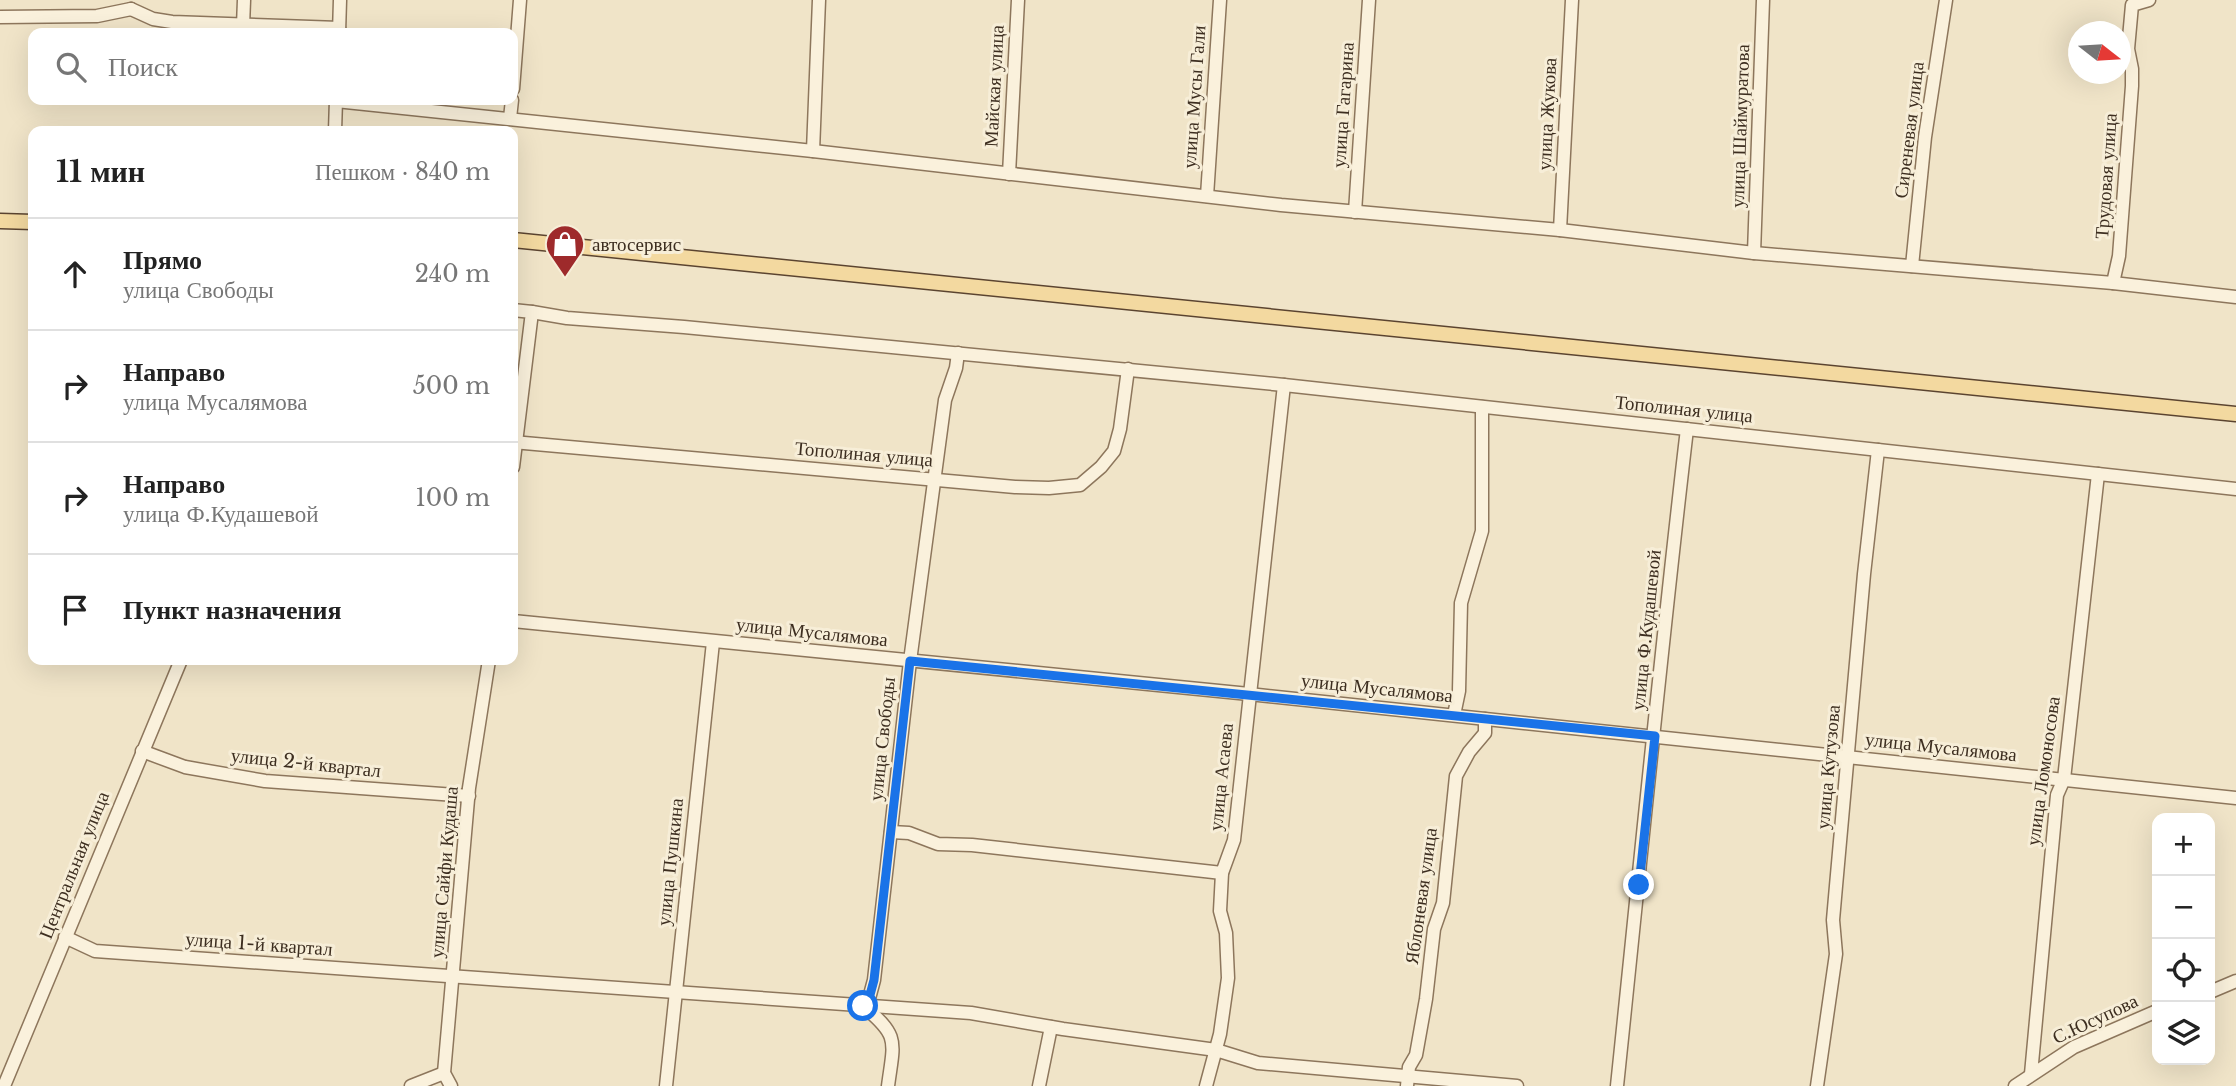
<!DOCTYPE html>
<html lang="ru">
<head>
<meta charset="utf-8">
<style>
  body { margin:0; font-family:"Libre Baskerville",serif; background:#f2f2f2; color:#222 }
  .controls { position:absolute; right:21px; bottom:21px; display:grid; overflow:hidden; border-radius:14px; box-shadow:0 7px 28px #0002 }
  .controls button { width:63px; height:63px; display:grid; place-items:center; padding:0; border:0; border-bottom:2px solid #e0e0e0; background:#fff; color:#222; font:35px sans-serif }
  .compass { position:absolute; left:2068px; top:21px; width:63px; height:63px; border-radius:50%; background:#fff; box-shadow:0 7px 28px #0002; rotate:107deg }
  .stop { position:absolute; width:21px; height:21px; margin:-16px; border:5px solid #1a73e8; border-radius:50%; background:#fff }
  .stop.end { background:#1a73e8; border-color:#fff; box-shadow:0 2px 7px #0008 }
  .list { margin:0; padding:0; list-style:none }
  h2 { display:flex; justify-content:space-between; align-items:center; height:91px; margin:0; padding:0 28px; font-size:30px }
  h2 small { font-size:23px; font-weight:400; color:#767676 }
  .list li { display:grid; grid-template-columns:46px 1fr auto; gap:21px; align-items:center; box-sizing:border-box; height:112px; padding:0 28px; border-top:2px solid #e0e0e0 }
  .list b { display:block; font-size:26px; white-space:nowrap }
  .list p { margin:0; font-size:23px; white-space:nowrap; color:#767676 }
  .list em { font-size:23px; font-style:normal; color:#767676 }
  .icon { flex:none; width:38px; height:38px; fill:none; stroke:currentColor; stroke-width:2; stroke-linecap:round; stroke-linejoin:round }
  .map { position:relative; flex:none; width:2236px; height:1086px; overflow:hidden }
  .search { position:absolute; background:#fff; box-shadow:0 7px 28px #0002; left:28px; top:28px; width:490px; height:77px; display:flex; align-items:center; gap:18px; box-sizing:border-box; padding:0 24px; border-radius:14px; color:#767676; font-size:26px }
  .panel { position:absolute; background:#fff; box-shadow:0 7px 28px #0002; left:28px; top:126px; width:490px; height:539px; border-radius:14px }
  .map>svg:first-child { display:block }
</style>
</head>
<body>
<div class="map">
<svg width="2236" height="1086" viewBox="0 0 2236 1086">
  <rect width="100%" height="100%" fill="#f0e4c8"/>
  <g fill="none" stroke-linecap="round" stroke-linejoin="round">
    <!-- minor casing -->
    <g stroke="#8d765c" stroke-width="15">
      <g id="minor">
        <path d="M131,9L153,19L172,22L339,28"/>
        <path d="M0,17L97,16L131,9"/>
        <path d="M243,26L244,0"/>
        <path d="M339,33L340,0"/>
        <path d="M513,89L520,0"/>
        <path d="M336,101L813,151L1281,205L1560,230L1754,253L2113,283L2236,297"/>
        <path d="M510,118L512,100"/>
        <path d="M335,131L336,100"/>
        <path d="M813,151L819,0"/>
        <path d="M1009,174L1018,0"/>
        <path d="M1207,196L1220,0"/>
        <path d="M1355,212L1369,0"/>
        <path d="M1560,230L1572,0"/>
        <path d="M1754,253L1763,0"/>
        <path d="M1912,266L1925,137L1946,0"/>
        <path d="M2113,283L2119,256L2132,86V69L2128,49L2132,5L2149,0"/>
        <path d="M513,310L532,312L513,467"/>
        <path d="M532,312L567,318L684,327L1284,385L2236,489"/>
        <path d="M513,442L1015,487L1049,488L1080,485L1101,467L1114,451L1120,429L1128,369"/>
        <path d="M513,621L1249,694L2236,798"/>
        <path d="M1454,715L1459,691L1461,603L1482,531V407"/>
        <path d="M142,751L185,767L265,781L469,796"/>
        <path d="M891,832L909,833L938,844L972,845L1222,873"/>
        <path d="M65,937L95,951L971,1013L1063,1029L1216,1050L1258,1063L1517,1086"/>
        <path d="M2210,992L2236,981"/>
        <path d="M863,1006C900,1036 894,1041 888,1086"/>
        <path d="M867,1006L874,980L910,661L945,400L956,368L958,353"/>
        <path d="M2031,1074L2057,795L2064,779L2098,474"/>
        <path d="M4,1086L181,660"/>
        <path d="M411,1086L444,1073"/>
        <path d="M451,1086L444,1073L469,788L489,660"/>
        <path d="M666,1086L713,642"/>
        <path d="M1039,1086L1051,1027"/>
        <path d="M1206,1086L1220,1034L1228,978L1226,933L1220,911L1222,873L1234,840L1284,385"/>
        <path d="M1407,1086L1409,1067L1416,1055L1426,999L1434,929L1443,903L1456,776L1469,752L1485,733V719"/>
        <path d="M1617,1086C1640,867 1661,648 1687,429"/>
        <path d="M1817,1086L1836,954L1833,920L1836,886L1864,574L1878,450"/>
        <path d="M2015,1086L2074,1047L2157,1011"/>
      </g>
    </g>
    <!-- major casing -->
    <g stroke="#5b4430" stroke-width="17">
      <g id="major">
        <path d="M0,221L33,222"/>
        <path d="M513,240L2236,414"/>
      </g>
    </g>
    <!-- minor -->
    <use href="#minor" stroke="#faf1dc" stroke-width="12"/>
    <!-- major -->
    <use href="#major" stroke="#f3d9a0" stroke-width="14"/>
  </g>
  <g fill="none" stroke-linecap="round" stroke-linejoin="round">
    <!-- route -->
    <path stroke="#1a73e8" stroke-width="9" d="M863,1006H867L874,980L910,661L1655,736L1639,885"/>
  </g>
  <!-- icons -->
  <defs>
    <g id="shop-pin" transform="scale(2.0125)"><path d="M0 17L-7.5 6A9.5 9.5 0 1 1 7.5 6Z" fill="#9e2a2b" stroke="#f7eed8"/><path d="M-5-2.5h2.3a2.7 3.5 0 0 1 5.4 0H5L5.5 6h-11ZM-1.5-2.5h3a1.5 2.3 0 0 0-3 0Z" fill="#fff"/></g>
  </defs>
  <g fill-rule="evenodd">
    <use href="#shop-pin" x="565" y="244"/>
  </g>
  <g text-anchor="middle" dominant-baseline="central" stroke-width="6" stroke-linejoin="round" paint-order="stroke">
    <!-- street labels -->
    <g font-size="19" fill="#3d2e20" stroke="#f7eed8">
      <text transform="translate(994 86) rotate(-87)">Майская улица</text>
      <text transform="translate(1194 97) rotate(-86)">улица Мусы Гали</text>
      <text transform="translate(1343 105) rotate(-86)">улица Гагарина</text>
      <text transform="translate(1547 114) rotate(-87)">улица Жукова</text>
      <text transform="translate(1740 126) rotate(-88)">улица Шаймуратова</text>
      <text transform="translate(1909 130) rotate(-83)">Сиреневая улица</text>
      <text transform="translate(2106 176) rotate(-86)">Трудовая улица</text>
      <text transform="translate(1684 409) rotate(6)">Тополиная улица</text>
      <text transform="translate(864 454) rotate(5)">Тополиная улица</text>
      <text transform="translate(1646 630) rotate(-84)">улица Ф.Кудашевой</text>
      <text transform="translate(812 632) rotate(6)">улица Мусалямова</text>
      <text transform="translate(1377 688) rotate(6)">улица Мусалямова</text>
      <text transform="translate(882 739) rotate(-84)">улица Свободы</text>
      <text transform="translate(1941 747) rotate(6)">улица Мусалямова</text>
      <text transform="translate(306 763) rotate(6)">улица 2-й квартал</text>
      <text transform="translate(1828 767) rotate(-85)">улица Кутузова</text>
      <text transform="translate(2043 771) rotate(-82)">улица Ломоносова</text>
      <text transform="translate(1221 777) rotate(-84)">улица Асаева</text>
      <text transform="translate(670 862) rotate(-84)">улица Пушкина</text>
      <text transform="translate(74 865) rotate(-68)">Центральная улица</text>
      <text transform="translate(444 872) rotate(-85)">улица Сайфи Кудаша</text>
      <text transform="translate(1421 896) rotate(-82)">Яблоневая улица</text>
      <text transform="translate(259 944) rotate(4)">улица 1-й квартал</text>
      <text transform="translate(2095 1019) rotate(-25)">С.Юсупова</text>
    </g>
    <!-- poi labels -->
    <g font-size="19" fill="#3d2e20" stroke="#f7eed8" text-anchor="start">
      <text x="592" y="244">автосервис</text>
    </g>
  </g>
</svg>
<div class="controls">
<button>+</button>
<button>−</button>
<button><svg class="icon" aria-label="locate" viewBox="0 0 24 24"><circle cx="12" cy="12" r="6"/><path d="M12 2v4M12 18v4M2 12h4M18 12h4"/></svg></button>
<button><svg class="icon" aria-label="layers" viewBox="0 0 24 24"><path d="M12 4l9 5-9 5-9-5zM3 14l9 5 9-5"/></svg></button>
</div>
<svg class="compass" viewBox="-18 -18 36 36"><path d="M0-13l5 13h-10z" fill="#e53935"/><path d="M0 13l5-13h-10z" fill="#767676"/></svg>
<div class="stop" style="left:863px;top:1006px"></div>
<div class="stop end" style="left:1639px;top:885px"></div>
<div class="search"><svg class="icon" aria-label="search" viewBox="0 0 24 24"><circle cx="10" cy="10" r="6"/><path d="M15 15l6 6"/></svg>Поиск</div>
<section class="panel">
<h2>11 мин<small>Пешком · 840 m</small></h2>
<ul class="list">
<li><svg class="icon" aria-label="ahead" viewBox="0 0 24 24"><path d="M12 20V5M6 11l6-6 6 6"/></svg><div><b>Прямо</b><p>улица Свободы</p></div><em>240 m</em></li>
<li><svg class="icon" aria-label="right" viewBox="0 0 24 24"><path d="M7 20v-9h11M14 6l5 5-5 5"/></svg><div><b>Направо</b><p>улица Мусалямова</p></div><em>500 m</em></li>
<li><svg class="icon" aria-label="right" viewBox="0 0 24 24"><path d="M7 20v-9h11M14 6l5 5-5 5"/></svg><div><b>Направо</b><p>улица Ф.Кудашевой</p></div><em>100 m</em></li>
<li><svg class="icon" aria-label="arrive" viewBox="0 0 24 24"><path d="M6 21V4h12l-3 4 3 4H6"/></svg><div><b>Пункт назначения</b></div></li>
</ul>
</section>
</div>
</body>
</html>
